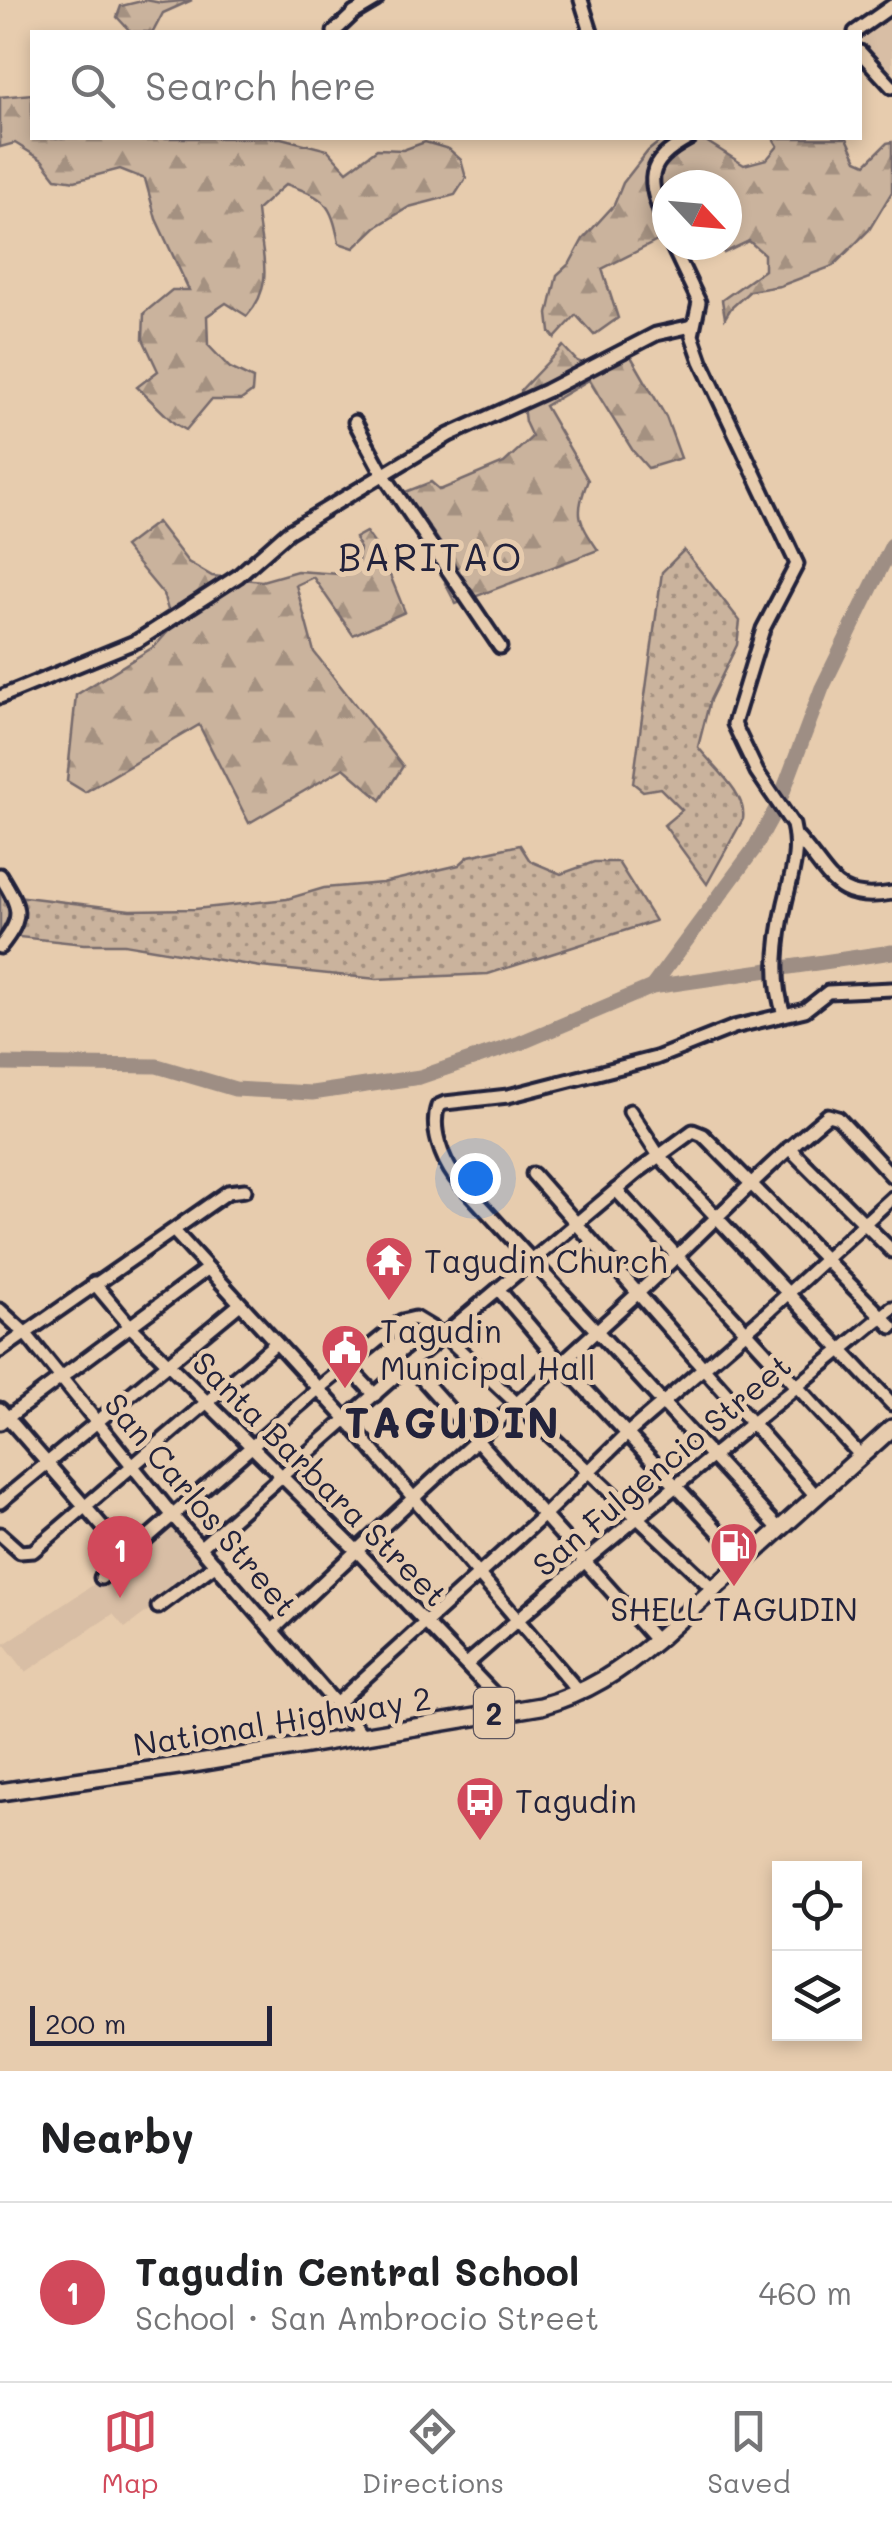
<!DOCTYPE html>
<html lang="en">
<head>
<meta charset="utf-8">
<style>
  body { margin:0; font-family:Mali,sans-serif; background:#f6f6f6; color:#202124 }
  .controls { position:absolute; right:30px; bottom:30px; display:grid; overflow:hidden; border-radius:0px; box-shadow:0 5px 15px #0003 }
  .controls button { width:90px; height:90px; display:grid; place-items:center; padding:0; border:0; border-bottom:2px solid #e0e0e0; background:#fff; color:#202124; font:50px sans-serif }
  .compass { position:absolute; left:652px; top:170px; width:90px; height:90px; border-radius:50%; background:#fff; box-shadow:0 5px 15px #0003; rotate:116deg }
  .scale { position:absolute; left:30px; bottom:25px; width:242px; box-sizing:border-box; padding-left:10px; border:5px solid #22223b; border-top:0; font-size:28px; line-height:35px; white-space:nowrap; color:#22223b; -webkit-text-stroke:8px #e7ccae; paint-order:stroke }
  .you { position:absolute; left:475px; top:1178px; width:35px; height:35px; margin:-25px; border:8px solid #fff; border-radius:50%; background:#1a73e8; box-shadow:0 0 0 15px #1a73e833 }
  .badge { display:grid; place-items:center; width:65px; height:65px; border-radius:50%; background:#d1495b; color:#fff; font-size:32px; font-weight:700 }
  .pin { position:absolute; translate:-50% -82px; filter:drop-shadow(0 2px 5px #0008) }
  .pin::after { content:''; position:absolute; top:52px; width:35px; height:30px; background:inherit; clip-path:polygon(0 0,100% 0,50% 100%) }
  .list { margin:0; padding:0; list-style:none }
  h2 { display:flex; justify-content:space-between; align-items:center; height:130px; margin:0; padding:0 40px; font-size:42px }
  h2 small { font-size:32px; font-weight:400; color:#757577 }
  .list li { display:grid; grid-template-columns:65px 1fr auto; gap:30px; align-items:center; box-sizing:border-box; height:180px; padding:0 40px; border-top:2px solid #e0e0e0 }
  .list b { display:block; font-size:38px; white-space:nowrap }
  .list p { margin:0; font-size:32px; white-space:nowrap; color:#757577 }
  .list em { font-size:32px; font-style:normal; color:#757577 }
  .icon { flex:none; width:55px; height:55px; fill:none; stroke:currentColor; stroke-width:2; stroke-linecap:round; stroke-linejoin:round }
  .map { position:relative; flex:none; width:892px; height:2071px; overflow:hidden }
  .search { position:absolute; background:#fff; box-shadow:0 5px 15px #0003; left:30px; right:30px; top:30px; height:110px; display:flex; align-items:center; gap:25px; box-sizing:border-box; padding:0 35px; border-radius:0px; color:#757577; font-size:38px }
  .sheet { height:310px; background:#fff }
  nav { display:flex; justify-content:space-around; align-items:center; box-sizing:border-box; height:140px; border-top:2px solid #e0e0e0; background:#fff; font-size:28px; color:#757577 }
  nav a { display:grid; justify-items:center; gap:5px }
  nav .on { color:#d1495b }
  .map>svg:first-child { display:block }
</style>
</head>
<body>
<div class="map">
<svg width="892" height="2071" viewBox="0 0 892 2071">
  <defs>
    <pattern id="grass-dots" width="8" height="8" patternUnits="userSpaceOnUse" patternTransform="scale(2.5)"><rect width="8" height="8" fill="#cab39d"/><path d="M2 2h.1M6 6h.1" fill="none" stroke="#a49181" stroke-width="1.8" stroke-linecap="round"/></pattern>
    <pattern id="forest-firs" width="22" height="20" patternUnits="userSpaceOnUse" patternTransform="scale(2.5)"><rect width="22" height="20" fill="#cab39d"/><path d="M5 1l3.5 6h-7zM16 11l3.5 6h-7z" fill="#a49181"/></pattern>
  </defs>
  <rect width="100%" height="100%" fill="#e7ccae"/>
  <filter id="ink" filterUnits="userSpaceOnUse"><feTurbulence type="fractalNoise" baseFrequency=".01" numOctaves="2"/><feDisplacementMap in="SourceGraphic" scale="20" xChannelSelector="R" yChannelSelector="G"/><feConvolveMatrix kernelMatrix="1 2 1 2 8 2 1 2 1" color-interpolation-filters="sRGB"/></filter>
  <g filter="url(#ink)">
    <!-- built -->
    <g fill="#d8bea5">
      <path d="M892,7V79L862,41L860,34Z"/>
      <path d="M174,1520L211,1564L125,1628L113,1614L26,1672L4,1644L96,1583Z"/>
    </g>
    <!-- grass -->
    <g fill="url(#grass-dots)" stroke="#766a6c" stroke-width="2.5">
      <path d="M684,550L740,621L737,645L710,700L698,747C713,767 747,793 743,819L707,884L664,825L682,810L660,788L643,791L633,783L662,572Z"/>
      <path d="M520,845L530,861L561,874L594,862H618L655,921L488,974L377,979L261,967L124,944H84L0,935V894L130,910L195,909L287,899L324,888L382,883L459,865L469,856Z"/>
    </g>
    <!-- forest -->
    <g fill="url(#forest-firs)" stroke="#766a6c" stroke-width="2.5">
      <path d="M146,0L161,3L192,0L163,13L153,32H131L117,17L121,6Z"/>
      <path d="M32,94V138H281L328,150L347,171L377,149L403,150L425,142L449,149L461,160L466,178L455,195L409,207L376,227L354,248L339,243C331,202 325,198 286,184L257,210C260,250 277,283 247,316L226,303L207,316L208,345L230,368L253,379L252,392L241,400H211L186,430L174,423L137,387L158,371L143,339L144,313L172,290H189L156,219L145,179L120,169L75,181L56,178L42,160L15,143L0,147V97Z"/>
      <path d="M664,138H701L744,165L767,159L778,146L773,138H847L857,160L866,164L887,143L892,142V192L869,230L833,266L780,286L750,291L731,308L725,318L722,300L764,270V254L749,241L724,253L720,245H727V185H667V236L602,269L618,318L594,335L576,315L555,338L550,332L548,314L557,275L570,263L583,239L614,205L623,183L648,151Z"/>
      <path d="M563,346L577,361L590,366L625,346L666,417L681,458L648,468L633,451L589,380L545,406L588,480C575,514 577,519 598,550L456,604L445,583L457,567L405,492L431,482L440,490L504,463L532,437L525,422L521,390Z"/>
      <path d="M157,522L188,562L212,576L262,581L297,571L339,574L357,566L360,549L355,538L366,532L381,553L405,612L353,635L313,577L296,585L314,652L403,766L381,800L344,768L249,823L199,725L85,792L67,781L76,695L155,646L173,626L163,594L124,547Z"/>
    </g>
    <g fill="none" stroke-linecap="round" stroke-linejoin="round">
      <!-- river -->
      <g stroke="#9e8e84" stroke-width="15">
        <path d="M652,987L754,849L778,805L822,688L892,545"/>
        <path d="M0,1064L157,1066L235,1089L312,1093L420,1077L520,1043L652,987L892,952"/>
      </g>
      <!-- minor casing -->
      <g stroke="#22223b" stroke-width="19">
        <g id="minor">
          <path d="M581,0L591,32"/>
          <path d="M334,32L354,13L376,0"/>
          <path d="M855,32L892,6"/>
          <path d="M860,52L892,87"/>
          <path d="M667,231C649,181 640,165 690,138"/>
          <path d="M672,245L699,302L692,335L701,361L797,564L763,629L734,724L757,772L793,825C800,852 791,877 785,903C777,937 772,981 784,1014"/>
          <path d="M355,422L383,474L500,647"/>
          <path d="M0,697L137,641L238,576L288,532L449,435L546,391L656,334L692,326"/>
          <path d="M795,835C831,873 832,904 892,893"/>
          <path d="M0,875C20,908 25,916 0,947"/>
          <path d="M630,1111L659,1156L892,1404"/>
          <path d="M789,1148L892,1251"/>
          <path d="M533,1174L817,1497"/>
          <path d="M616,1190L861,1456"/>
          <path d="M174,1231L347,1420L580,1693"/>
          <path d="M94,1283L131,1327L356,1550L510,1711"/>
          <path d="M499,1290L560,1362L745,1560"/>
          <path d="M0,1310L25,1333L173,1516L362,1734"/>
          <path d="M0,1351L228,1192L245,1190"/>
          <path d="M409,1364L656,1641"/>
          <path d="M347,1365L375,1395"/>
          <path d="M0,1409L128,1556"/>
          <path d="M0,1423L207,1269"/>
          <path d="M0,1502L240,1304"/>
          <path d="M780,1530L455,1177C442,1159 430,1128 438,1106L445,1103L508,1096L656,1058L734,1027L805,1010L828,992L892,989"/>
          <path d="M0,1534L20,1552L33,1551L276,1343"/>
          <path d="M201,1547L409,1364L640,1170L693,1131L703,1135L892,1327"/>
          <path d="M101,1578L319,1388L402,1321L415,1318L445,1336L713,1589"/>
          <path d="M158,1607L216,1564"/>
          <path d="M273,1630C392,1515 516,1405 638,1293C702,1234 761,1170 828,1115L838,1118L892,1176"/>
          <path d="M467,1664L585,1561L892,1308"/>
          <path d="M337,1703L543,1516L628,1433L758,1321L892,1198"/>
        </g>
      </g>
      <!-- highway casing -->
      <g stroke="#22223b" stroke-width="22">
        <path id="highway" d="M0,1792L199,1763L541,1706C587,1693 620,1671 656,1641L892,1428"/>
      </g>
      <!-- minor -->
      <use href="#minor" stroke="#e7ccae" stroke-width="11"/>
      <!-- highway -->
      <use href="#highway" stroke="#e7ccae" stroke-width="15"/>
    </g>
  </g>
  <!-- icons -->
  <defs>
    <g id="temple-pin" transform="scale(2.5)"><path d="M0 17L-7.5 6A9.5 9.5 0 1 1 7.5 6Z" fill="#d1495b" stroke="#e7ccae"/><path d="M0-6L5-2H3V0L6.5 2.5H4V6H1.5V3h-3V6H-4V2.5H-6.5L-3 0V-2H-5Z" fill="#fff"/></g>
    <g id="civic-pin" transform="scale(2.5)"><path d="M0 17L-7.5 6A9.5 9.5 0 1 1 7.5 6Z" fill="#d1495b" stroke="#e7ccae"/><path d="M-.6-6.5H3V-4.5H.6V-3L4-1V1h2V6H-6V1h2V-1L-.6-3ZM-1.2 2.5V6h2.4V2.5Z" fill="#fff"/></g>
    <g id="fuel-pin" transform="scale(2.5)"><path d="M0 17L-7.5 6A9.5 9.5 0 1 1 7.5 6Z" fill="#d1495b" stroke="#e7ccae"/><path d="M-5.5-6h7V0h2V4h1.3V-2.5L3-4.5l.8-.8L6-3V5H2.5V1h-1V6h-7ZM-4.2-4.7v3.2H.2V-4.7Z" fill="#fff"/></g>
    <g id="bus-pin" transform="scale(2.5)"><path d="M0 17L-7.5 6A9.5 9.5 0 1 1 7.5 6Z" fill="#d1495b" stroke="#e7ccae"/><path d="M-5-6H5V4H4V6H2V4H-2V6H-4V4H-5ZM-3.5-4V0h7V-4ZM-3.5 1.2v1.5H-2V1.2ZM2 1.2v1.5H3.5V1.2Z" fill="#fff"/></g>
  </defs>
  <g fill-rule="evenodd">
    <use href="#temple-pin" x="389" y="1260"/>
    <use href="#civic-pin" x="345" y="1348"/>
    <use href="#fuel-pin" x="734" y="1546"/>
    <use href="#bus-pin" x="480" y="1800"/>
  </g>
  <g text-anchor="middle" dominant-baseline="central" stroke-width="10" stroke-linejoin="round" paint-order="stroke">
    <!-- shield labels -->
    <rect fill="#e7ccae" stroke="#5d555e" stroke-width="2.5" x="474" y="1688" width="40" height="50" rx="8"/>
    <g font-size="30" font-weight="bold" fill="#22223b">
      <text x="494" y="1713">2</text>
    </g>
    <!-- poi labels -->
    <g font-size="32" fill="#22223b" stroke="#e7ccae" text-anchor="start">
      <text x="424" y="1260">Tagudin Church</text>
      <text x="380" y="1330">Tagudin<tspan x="380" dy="37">Municipal Hall</tspan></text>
      <text x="734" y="1608" text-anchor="middle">SHELL TAGUDIN</text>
      <text x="515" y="1800">Tagudin</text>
    </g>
    <!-- street labels -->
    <g font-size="32" fill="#22223b" stroke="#e7ccae">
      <text transform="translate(661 1464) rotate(-40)">San Fulgencio Street</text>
      <text transform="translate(321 1478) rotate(45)">Santa Barbara Street</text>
      <text transform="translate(202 1504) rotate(50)">San Carlos Street</text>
      <text transform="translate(282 1720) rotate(-9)">National Highway 2</text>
    </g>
    <!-- quarter labels -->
    <g font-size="38" letter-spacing="2.5" fill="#22223b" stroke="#e7ccae">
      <text x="431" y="556">BARITAO</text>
    </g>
    <!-- district labels -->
    <g font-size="42" font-weight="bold" letter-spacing="2.5" fill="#22223b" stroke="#e7ccae">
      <text x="453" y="1421">TAGUDIN</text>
    </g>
  </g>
</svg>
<div class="controls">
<button><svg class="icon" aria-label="locate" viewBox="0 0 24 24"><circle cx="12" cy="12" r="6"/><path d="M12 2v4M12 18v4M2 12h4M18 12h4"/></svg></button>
<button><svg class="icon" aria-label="layers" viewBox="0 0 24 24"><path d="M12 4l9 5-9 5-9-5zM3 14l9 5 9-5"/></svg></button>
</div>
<svg class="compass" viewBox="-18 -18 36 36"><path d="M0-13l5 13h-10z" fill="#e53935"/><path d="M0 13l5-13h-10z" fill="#757577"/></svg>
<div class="scale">200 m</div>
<div class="you"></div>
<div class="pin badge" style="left:120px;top:1598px">1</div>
<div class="search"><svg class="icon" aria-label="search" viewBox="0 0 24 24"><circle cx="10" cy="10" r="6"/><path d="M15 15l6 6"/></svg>Search here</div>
</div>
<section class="sheet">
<h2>Nearby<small></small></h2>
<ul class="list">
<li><span class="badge">1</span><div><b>Tagudin Central School</b><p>School · San Ambrocio Street</p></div><em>460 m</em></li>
</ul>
</section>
<nav>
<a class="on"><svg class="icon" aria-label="map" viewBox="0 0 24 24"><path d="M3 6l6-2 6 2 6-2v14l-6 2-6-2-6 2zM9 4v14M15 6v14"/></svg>Map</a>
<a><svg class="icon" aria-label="directions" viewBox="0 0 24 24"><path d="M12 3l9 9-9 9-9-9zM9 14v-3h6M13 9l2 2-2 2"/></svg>Directions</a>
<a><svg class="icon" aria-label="saved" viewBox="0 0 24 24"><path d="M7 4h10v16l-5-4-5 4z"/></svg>Saved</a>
</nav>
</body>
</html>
